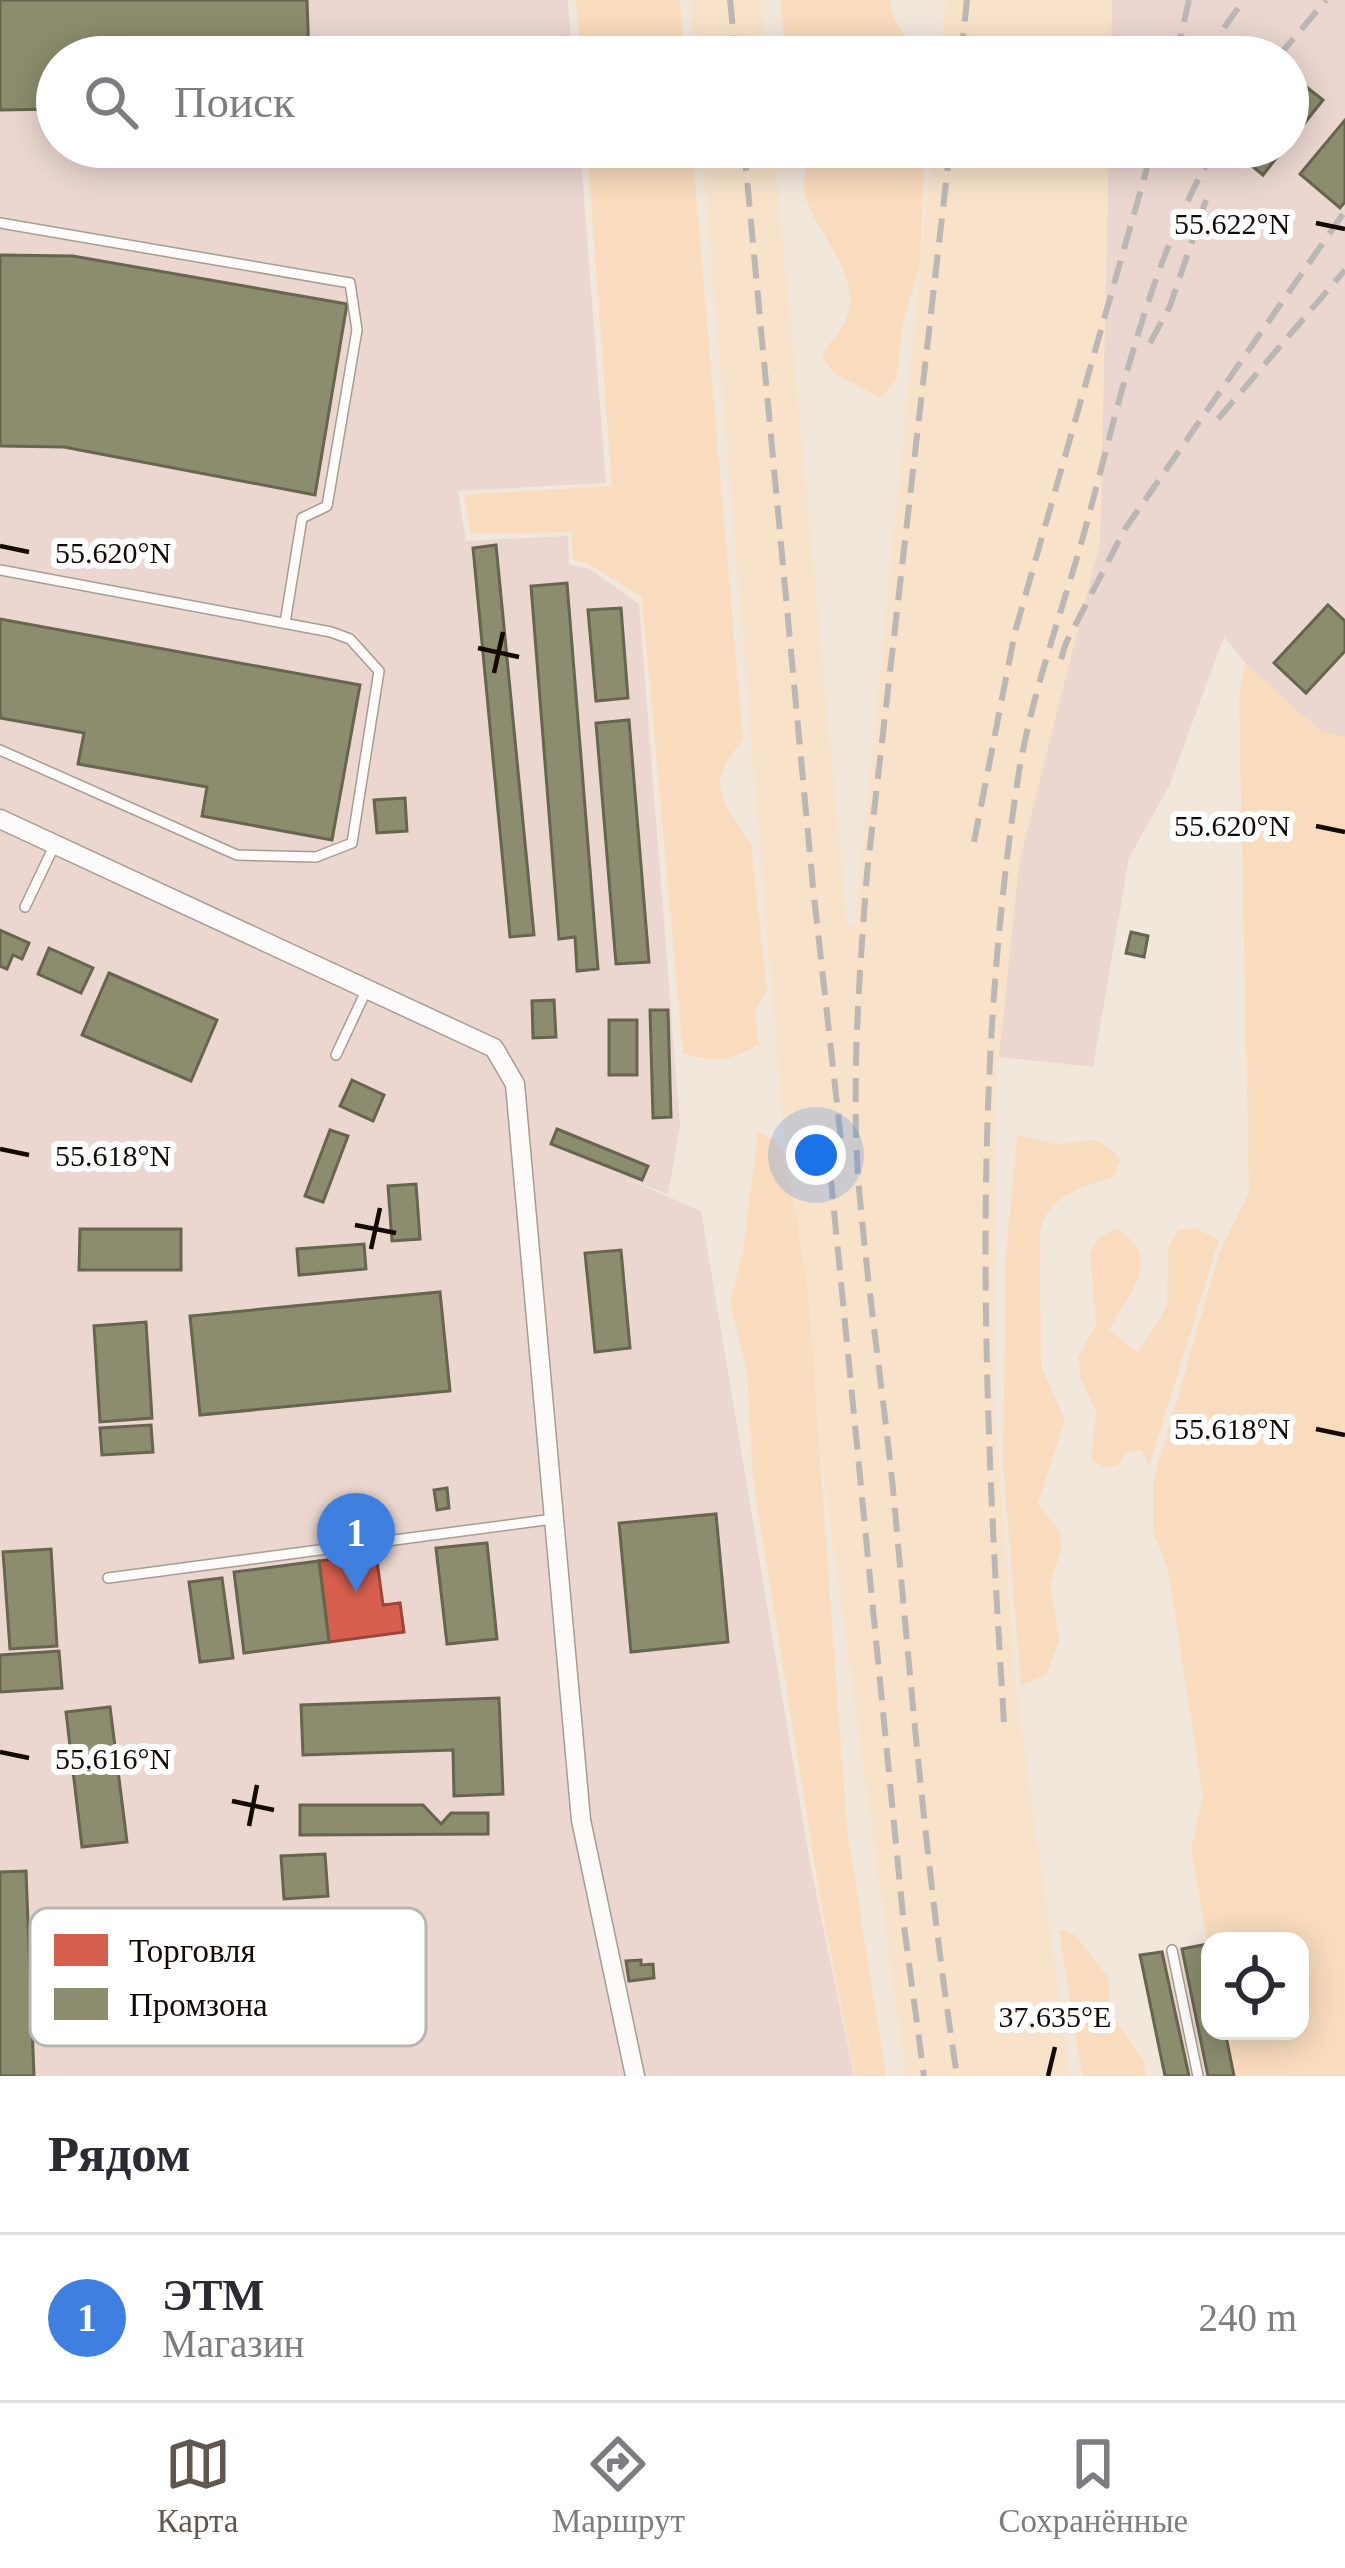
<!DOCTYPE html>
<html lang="ru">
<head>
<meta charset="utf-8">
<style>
  body { margin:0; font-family:"Times New Roman",serif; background:#f7f7f7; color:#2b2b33 }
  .controls { position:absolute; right:36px; bottom:36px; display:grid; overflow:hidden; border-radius:24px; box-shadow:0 6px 30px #0003 }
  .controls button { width:108px; height:108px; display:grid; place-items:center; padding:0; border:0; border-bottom:3px solid #e1e1e2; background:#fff; color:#2b2b33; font:60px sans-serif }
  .you { position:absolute; left:816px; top:1155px; width:42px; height:42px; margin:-30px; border:9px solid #fff; border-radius:50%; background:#1a73e8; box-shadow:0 0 0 18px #1a73e833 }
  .badge { display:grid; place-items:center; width:78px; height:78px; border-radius:50%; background:#60574f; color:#fff; font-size:39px; font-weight:700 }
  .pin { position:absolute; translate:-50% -99px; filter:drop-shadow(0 3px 6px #0008) }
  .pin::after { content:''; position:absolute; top:63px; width:42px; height:36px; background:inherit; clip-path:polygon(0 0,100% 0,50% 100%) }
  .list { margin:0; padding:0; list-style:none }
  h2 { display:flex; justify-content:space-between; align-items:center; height:156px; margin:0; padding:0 48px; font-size:51px }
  h2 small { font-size:39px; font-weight:400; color:#7c7c81 }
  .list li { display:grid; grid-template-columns:78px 1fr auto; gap:36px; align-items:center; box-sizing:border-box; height:168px; padding:0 48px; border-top:3px solid #e1e1e2 }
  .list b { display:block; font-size:45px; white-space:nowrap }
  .list p { margin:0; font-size:39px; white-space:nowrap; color:#7c7c81 }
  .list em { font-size:39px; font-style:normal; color:#7c7c81 }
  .icon { flex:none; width:66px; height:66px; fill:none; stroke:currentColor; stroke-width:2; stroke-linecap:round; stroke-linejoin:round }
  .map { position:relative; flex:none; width:1345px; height:2076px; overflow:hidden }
  .search { position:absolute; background:#fff; box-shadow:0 6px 30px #0003; left:36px; right:36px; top:36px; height:132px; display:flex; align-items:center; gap:30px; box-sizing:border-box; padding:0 42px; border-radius:66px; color:#7c7c81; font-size:45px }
  .sheet { height:324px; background:#fff }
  nav { display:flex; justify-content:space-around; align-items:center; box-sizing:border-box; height:168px; border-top:3px solid #e1e1e2; background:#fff; font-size:33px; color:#7c7c81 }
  nav a { display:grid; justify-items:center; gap:6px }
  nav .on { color:#60574f }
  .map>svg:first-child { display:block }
</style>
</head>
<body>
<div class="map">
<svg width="1345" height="2076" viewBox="0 0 1345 2076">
  <rect width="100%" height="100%" fill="#f2e7db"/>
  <!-- built -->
  <g fill="#f8e2ca">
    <path d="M690,0H760L766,57H694Z"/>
    <path d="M946,0H1112L1111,57H940Z"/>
    <path d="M702,147H774L847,924L855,926L932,147H1109L1100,542L1019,864L996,1088L994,1401L1016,1688L1070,2076H906L795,1266Z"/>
  </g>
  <!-- industrial -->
  <g fill="#ebd7d0">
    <path d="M0,0H568L572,57H57V147H580L606,483L458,491L466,541L568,536L569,564L590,569L639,604L680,1126L668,1194L625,1178L701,1211L810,1863L854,2076H0Z"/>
    <path d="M1112,0H1345V737L1320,731L1245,663L1224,637L1169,786L1129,858L1093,1067L999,1057L1019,864L1100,542L1109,147H1288V57H1111Z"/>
    <path d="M1207,1944L1210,2031H1225L1234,2076H1165L1140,1955Z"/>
  </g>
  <!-- green -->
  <g fill="#f9dcbd">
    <path d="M576,0H680L684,57H580Z"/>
    <path d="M781,0H889C896,30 907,40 929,57H785Z"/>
    <path d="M587,147H692L743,740L728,759L719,782L725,805L751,844L767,989L755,1011L759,1044C727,1062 717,1063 683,1053L642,597L589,564L573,560L571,532L471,534L464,495L612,486Z"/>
    <path d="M805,147H925L920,263L902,329L897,379L881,398L837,375L821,357C828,344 842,330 847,317C861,277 820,236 807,202C799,182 810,167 805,147Z"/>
    <path d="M1245,663L1320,731L1345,737V2076H1234L1225,2031H1300V1941H1210V1957L1191,1849L1203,1796L1168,1569L1153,1531V1482L1220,1251L1249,1193L1239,697Z"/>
    <path d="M758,1132L776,1140L786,1156L808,1292L847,1829L886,2076H855L822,1910L753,1479L747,1371L730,1302L743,1250Z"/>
    <path d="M1017,1136C1035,1136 1043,1143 1056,1144C1088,1144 1094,1129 1120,1159L1114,1176C1082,1188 1048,1194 1040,1231L1041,1366L1065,1420L1038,1504L1060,1532L1061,1550L1050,1584L1059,1641L1047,1674L1021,1686L1003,1463L1006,1255Z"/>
    <path d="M1196,1228L1219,1240L1149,1466L1141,1449L1124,1454L1120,1464L1107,1468L1091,1460L1096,1411L1080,1377L1078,1357L1096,1325L1090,1253L1099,1237L1116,1229C1166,1256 1128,1294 1109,1330L1138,1353L1167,1306L1168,1248L1178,1230Z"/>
    <path d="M1059,1929L1075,1935L1108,1977L1111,2014L1144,2061L1147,2076H1082Z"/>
  </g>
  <!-- shops -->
  <path fill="#d6604d" stroke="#9b4637" stroke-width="3" d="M376,1554L383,1605L400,1603L404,1632L329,1642L319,1561Z"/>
  <!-- industry -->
  <g fill="#8c8c6e" stroke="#67654e" stroke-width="3">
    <path d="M0,0H307L309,57H57V109L0,110Z"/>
    <path d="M1300,82L1323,100L1288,144V97Z"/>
    <path d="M1345,120V202L1340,208L1300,174Z"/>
    <path d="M1248,147H1285L1263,175L1240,156Z"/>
    <path d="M0,255L73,256L347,304L315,495L64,447L0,446Z"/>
    <path d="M496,545L534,935L510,937L473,548Z"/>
    <path d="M567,583L598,969L577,971L575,937L559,939L531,586Z"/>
    <path d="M1328,605L1345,621V651L1306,693L1274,663Z"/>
    <path d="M621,608L628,698L596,701L588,610Z"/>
    <path d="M0,619L360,685L332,840L202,816L207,787L78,764L84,733L0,718Z"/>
    <path d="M629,720L649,962L616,964L596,723Z"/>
    <path d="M405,798L407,831L377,833L374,800Z"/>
    <path d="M0,930L29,943L22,959L13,955L7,969L0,966Z"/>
    <path d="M1131,932L1148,936L1144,957L1126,953Z"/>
    <path d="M49,948L93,968L81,993L38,974Z"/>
    <path d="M109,973L217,1020L191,1081L82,1035Z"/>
    <path d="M554,1000L556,1037L533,1038L532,1001Z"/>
    <path d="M650,1010H668L671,1117L653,1118Z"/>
    <rect x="609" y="1020" width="28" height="55"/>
    <path d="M352,1080L384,1095L373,1121L340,1106Z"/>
    <path d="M557,1129L648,1166L642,1180L551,1144Z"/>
    <path d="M330,1130L348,1136L323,1202L305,1196Z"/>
    <path d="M416,1184L420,1239L392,1241L388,1186Z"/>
    <path d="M80,1229H181V1270H79Z"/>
    <path d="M364,1244L366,1269L299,1275L297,1249Z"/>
    <path d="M621,1250L630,1348L595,1352L585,1253Z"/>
    <path d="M440,1292L450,1391L200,1415L190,1316Z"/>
    <path d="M146,1322L152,1418L100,1422L94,1326Z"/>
    <path d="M151,1425L153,1452L102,1455L100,1428Z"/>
    <path d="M447,1488L449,1508L437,1510L434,1490Z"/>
    <path d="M716,1514L728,1642L631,1652L619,1523Z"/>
    <path d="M487,1543L497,1639L447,1644L436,1548Z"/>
    <path d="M51,1549L57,1646L10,1649L3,1552Z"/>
    <path d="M319,1561L329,1642L244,1653L234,1572Z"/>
    <path d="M222,1578L233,1658L200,1662L189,1582Z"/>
    <path d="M59,1651L62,1688L0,1692V1655Z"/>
    <path d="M499,1698L503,1794L454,1796L453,1750L303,1755L301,1705Z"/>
    <path d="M110,1707L127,1842L82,1847L66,1712Z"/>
    <path d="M300,1805H423L441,1824L451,1813H488V1834L300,1835Z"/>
    <path d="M325,1854L328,1896L284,1899L281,1856Z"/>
    <path d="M26,1871L34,2076H0V1872Z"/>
    <path d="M1207,1944L1210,2031H1225L1234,2076H1208L1182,1949Z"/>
    <path d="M1162,1952L1189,2076H1165L1140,1955Z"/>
    <path d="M641,1960V1965L653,1964L654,1978L629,1981L626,1961Z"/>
  </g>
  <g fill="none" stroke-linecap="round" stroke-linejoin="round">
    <!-- lane casing -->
    <g stroke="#a69d92" stroke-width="12">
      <g id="lane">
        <path d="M0,223L350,283L357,330L327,506L302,518L285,623"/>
        <path d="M0,570L331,632L350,639L379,671L352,843L316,857L237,855L0,750"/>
        <path d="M25,907L55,844"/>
        <path d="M336,1055L367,989"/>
        <path d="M108,1578L553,1519"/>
        <path d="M1172,1950L1198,2076"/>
      </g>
    </g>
    <!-- street casing -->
    <g stroke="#a69d92" stroke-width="21">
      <path id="street" d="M0,819L494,1048L515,1084L581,1820L635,2076"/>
    </g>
    <!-- lane -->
    <use href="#lane" stroke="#fdfbfa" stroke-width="9"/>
    <!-- street -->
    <use href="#street" stroke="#fdfbfa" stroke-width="18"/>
    <!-- rail -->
    <g stroke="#bbb7b5" stroke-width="6" stroke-dasharray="24 12" stroke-linecap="butt">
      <path d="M730,0L736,57"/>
      <path d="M961,57L967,0"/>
      <path d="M1176,57L1189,0"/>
      <path d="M1203,57L1244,0"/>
      <path d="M1278,57L1326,0"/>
      <path d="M744,147L813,887L843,1158"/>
      <path d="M950,147L867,873C859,982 850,1092 860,1200C869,1297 883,1393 893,1489C911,1685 927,1881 957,2076"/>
      <path d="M1150,343L1170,306L1206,200"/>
      <path d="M1218,419L1345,270"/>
      <path d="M1061,659L1066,643L1125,529L1345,211"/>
      <path d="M974,842L1015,632L1153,147"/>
      <path d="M827,1139L904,1926L924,2076"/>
      <path d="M1004,1722C984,1407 970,1091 1018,778C1032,689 1066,602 1089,515C1122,391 1151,258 1216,147"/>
    </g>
  </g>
  <!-- ticks -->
  <path fill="none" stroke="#120a03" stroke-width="4.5" d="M1316,223L1345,229M0,546L29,552M478,648L519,657M494,673L503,632M1316,826L1345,832M0,1149L29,1155M355,1225L396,1233M371,1249L380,1208M1316,1429L1345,1435M0,1752L29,1758M232,1801L274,1810M249,1826L257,1785M1048,2076L1055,2047"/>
  <!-- legend -->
  <rect x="30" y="1908" width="396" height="138" rx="18" fill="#fff" stroke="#b8b6b3" stroke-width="3"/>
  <rect x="54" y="1934" width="54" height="32" fill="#d6604d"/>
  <rect x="54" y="1988" width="54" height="32" fill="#8c8c6e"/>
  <g font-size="33" fill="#120a03">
    <text x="129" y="1962">Торговля</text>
    <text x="129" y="2016">Промзона</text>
  </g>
  <g font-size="30" text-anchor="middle" fill="#120a03" stroke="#fff" stroke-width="12" stroke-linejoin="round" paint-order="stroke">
    <text x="1232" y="234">55.622°N</text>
    <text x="113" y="563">55.620°N</text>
    <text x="1232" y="836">55.620°N</text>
    <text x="113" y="1166">55.618°N</text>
    <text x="1232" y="1439">55.618°N</text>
    <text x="113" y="1769">55.616°N</text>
    <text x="1055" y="2027">37.635°E</text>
  </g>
</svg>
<div class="controls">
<button><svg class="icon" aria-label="locate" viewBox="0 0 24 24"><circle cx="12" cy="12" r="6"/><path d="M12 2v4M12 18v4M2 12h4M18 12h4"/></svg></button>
</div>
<div class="you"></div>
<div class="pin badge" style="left:356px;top:1592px;background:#3f7fe0">1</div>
<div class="search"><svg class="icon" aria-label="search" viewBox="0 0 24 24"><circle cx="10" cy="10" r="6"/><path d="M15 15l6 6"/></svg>Поиск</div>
</div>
<section class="sheet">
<h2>Рядом<small></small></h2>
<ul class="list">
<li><span class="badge" style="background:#3f7fe0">1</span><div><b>ЭТМ</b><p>Магазин</p></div><em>240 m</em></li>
</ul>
</section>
<nav>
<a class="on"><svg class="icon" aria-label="map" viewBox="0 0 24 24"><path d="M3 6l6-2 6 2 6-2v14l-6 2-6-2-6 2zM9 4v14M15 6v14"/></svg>Карта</a>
<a><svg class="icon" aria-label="directions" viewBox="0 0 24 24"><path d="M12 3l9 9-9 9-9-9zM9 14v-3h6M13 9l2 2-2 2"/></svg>Маршрут</a>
<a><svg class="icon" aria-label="saved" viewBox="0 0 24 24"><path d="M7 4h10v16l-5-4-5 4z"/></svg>Сохранённые</a>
</nav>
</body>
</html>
